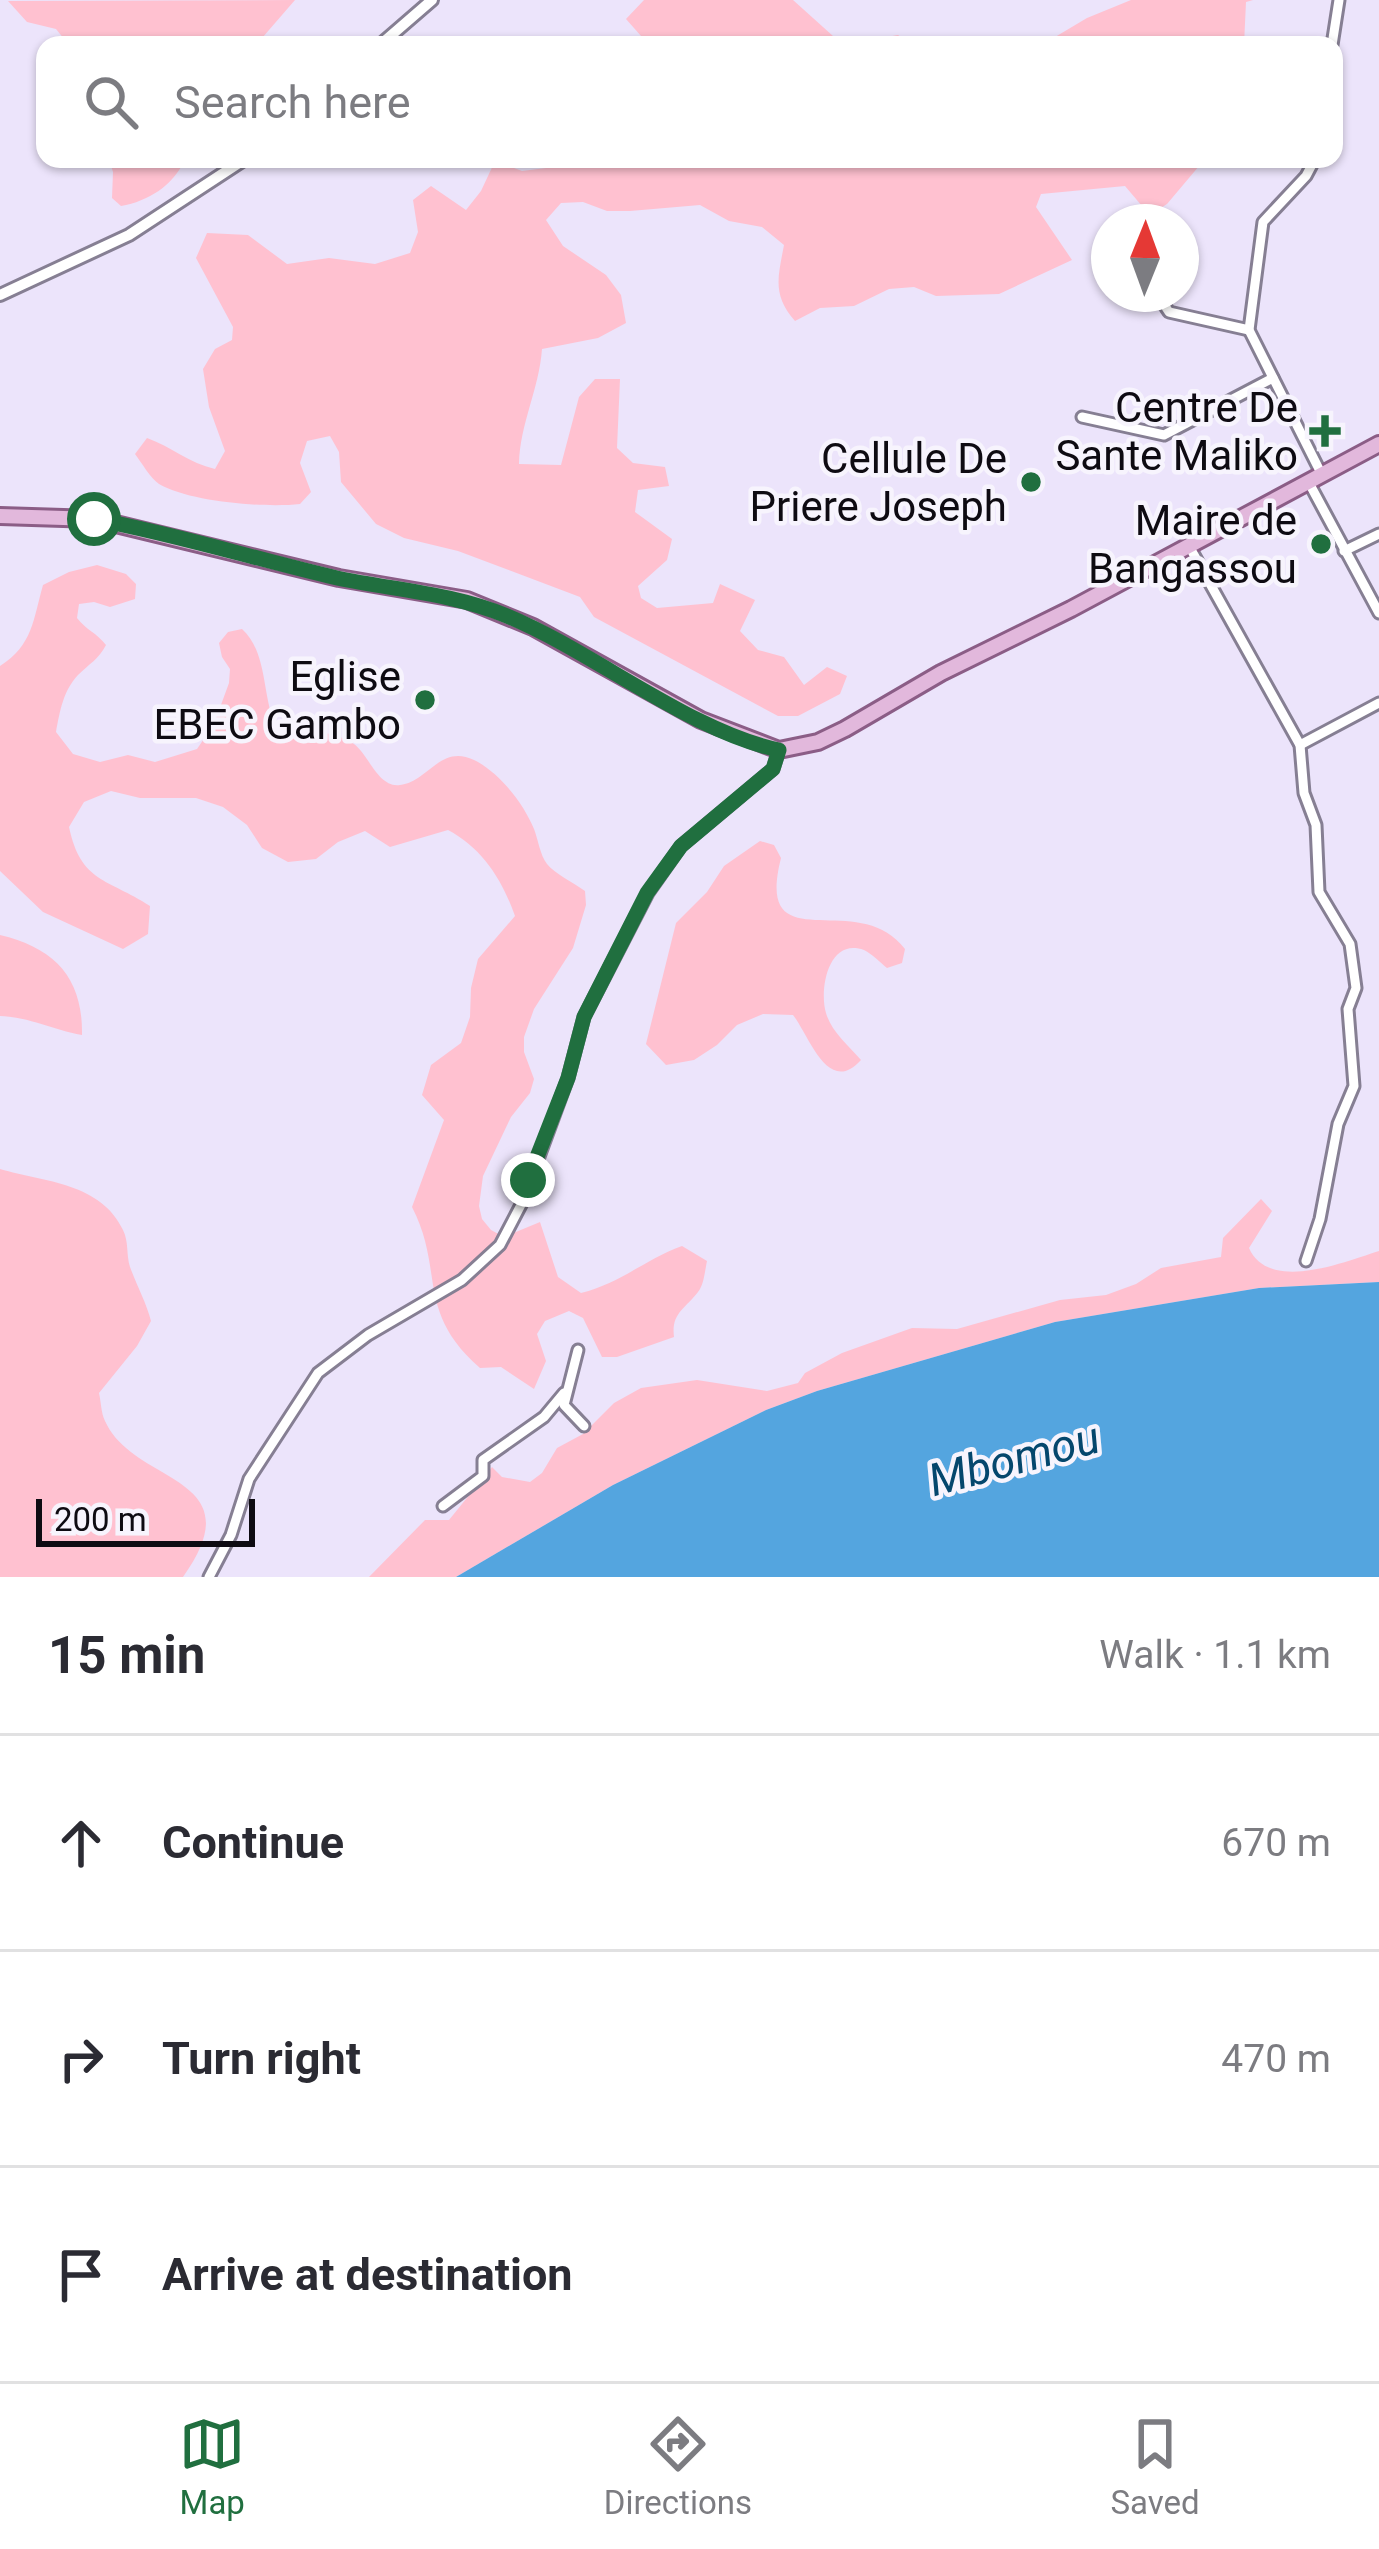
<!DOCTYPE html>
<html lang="en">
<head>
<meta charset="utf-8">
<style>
  body { margin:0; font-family:Roboto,sans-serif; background:#f7f7f7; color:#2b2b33 }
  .compass { position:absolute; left:1091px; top:204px; width:108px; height:108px; border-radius:50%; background:#fff; box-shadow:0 3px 9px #0004; rotate:1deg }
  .scale { position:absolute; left:36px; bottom:30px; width:219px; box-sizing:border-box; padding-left:12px; border:6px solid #0e0b12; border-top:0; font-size:33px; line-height:42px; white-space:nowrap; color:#0e0b12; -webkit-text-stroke:9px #f7f4fd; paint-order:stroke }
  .stop { position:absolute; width:36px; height:36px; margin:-27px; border:9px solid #206f3f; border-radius:50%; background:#fff }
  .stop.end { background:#206f3f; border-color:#fff; box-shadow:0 3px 12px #0008 }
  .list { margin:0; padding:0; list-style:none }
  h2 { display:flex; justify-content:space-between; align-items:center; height:156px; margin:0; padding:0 48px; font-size:51px }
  h2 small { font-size:39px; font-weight:400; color:#7c7c81 }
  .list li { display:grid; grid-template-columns:78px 1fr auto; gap:36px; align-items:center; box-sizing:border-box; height:216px; padding:0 48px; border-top:3px solid #e1e1e2 }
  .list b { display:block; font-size:45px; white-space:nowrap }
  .list em { font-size:39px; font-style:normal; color:#7c7c81 }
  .icon { flex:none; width:66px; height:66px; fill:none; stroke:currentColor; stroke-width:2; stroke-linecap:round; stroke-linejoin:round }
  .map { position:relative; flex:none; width:1379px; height:1577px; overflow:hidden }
  .search { position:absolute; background:#fff; box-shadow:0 3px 9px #0004; left:36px; right:36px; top:36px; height:132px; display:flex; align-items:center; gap:30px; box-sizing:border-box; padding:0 42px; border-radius:24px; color:#7c7c81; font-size:45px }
  .sheet { height:804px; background:#fff }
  nav { display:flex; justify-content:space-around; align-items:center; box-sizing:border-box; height:168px; border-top:3px solid #e1e1e2; background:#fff; font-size:33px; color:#7c7c81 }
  nav a { display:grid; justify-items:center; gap:6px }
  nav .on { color:#206f3f }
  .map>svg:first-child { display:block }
</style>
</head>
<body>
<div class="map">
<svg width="1379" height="1577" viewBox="0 0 1379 1577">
  <rect width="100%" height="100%" fill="#ece4fb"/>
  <!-- green -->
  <g fill="#ffc1d0">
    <path d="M295,0L256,45H69L56,29L27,22L8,1Z"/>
    <path d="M644,0H793L843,45L898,35L912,45H649L626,19Z"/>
    <path d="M1131,0H1253L1246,2L1244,45H1030L1045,43L1087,18Z"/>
    <path d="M109,159H185V160C172,186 149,201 121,206L112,198L113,172Z"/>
    <path d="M553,159H1205L1167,204L1139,222L1127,218L1142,206L1125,186L1041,194L1036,207L1072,260L999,294L936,296L914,287L889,289L854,306L820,308L795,321C772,295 778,277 784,245L762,227L729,221L700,205L630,211H607L583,202L561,203L546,220L563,246L606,275L621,295L626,323L598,338L542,349C539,390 520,423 519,464L561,465L579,397L595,379H620L617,448L633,463L665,467L669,486L638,490L635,512L672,539L667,560L638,586L641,598L657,608L713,603L720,584L755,600L740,631L758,650L784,657L804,685L827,667L847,676L840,694L798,716H778L594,617L580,597L458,551L404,538L376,524L341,482L339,452L330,436L307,441L300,463L311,492L300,504C265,508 190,502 159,484C150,478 142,463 135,454L147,438C172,447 189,463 215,469L225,451L209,407L203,369L215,349L232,340L233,327L196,258L207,233L248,235L287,264L329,258L375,264L410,253L418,232L413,200L431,186L466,210L481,191L495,161L522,171L546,168Z"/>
    <path d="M97,565L126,574L136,584L135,599L110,607L94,602L79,604L77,618C86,630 97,633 106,645C99,659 89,664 78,675C63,691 60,711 56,732L73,754L100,762L128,755L155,762L197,749L214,724L229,683L230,669L222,657L219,643L228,632L242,629C267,652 262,691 274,722C298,732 333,729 354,744C369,755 378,788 400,785C428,782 440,744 474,760C499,772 524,804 534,829C538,839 540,855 547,864C555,874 574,883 585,891L586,905L573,948L534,1009L524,1037V1052L534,1079L530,1093L511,1117L483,1176L479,1206L482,1219L491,1230L504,1237L540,1222L558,1277L581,1293C621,1283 644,1260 682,1246L707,1261C705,1270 704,1285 698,1292C685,1309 671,1313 674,1337L617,1357H602L583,1318L569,1311L545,1321L537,1334L546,1361L534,1389L501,1367L480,1368C415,1311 445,1271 412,1207L444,1120L422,1095L431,1065L461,1043L470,1017L471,988L478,959L515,916C502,879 482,848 448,830L390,847L365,831L338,842L316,859L288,862L262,848L247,825L223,807L196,798H140L111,791L84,802L69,827C81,883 107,878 150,906L148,934L123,949L43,912L0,871V666C33,645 33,620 43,585L69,572Z"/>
    <path d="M760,841L774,845L781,858C754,965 857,886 905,949L902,963L887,968C881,963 871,953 864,950C828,937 819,990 826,1013C831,1031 848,1045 861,1060C828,1097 809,1035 793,1015L763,1014L737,1025L717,1045L694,1060L666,1065L646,1044L676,923L707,892L724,866Z"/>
    <path d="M0,935C55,948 83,978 82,1035C53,1030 30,1017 0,1016Z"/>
    <path d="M0,1169C45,1182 101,1183 123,1230C129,1242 126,1255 130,1267C137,1286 146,1302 151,1321L137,1346L99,1393C101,1401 101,1413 105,1421C134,1486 256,1474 183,1577H0Z"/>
    <path d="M1261,1199L1272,1211L1249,1248C1269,1293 1344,1262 1379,1251V1282L1259,1288L1055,1322L817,1391L766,1410L613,1485L456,1577H369L425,1520H449L492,1467L502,1477L530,1482L542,1473L557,1448L583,1434L614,1403L641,1388L697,1380L767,1391L798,1383L805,1373L842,1353L912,1328L957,1329L1060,1300L1106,1295L1136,1284L1161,1268L1221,1257L1223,1238Z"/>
  </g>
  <!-- water -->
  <path fill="#54a5df" d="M1379,1282V1577H456L613,1485L766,1410L817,1391L1055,1322L1259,1288Z"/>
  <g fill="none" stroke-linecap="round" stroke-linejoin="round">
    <!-- minor casing -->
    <g stroke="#867f93" stroke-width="15">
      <g id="minor">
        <path d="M1332,45L1339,0"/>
        <path d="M1315,159L1306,176L1263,222L1249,330L1321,473"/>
        <path d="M1157,294L1169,312L1249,330"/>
        <path d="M1082,417L1164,435L1273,378"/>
        <path d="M1308,481L1379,613"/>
        <path d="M1189,546L1300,745L1304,793L1316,825L1319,892L1350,944L1356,988L1348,1009L1354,1086L1338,1124L1320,1219L1306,1261"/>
        <path d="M1344,551L1379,534"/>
        <path d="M1300,745L1379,703"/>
        <path d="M578,1350L564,1405L584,1426"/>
        <path d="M443,1506L483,1476V1460L544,1417L564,1393"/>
        <path d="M209,1577L231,1535L249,1479L318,1373L368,1335L462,1280L500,1245L522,1203L568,1078L584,1017L648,893L681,846L773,769L779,750"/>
      </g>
    </g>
    <!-- tertiary casing -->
    <g stroke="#867f93" stroke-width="16">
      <g id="tertiary">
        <path d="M380,45L432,0"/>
        <path d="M0,295L129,235L245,159"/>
      </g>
    </g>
    <!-- primary casing -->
    <g stroke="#8b5d86" stroke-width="20">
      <path id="primary" d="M0,516L95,519L339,578L467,600L533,627L701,720L779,750L818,742L845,729L941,673L1071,609L1379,444"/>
    </g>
    <!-- minor -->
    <use href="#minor" stroke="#fff" stroke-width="9"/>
    <!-- tertiary -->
    <use href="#tertiary" stroke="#fff" stroke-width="10"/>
    <!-- primary -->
    <use href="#primary" stroke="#e2b8dc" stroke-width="14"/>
  </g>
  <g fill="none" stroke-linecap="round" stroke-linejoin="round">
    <!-- route -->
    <path stroke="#206f3f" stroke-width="15" d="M94,519C176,534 255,559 337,578C394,590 452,593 507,616C594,652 691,732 779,750L773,769L681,846L647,893L584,1017L568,1078L528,1180"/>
  </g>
  <!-- markers -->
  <g fill="#206f3f" stroke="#f7f4fd" stroke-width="4.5">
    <path d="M1319 413h12v12h12v12h-12v12h-12v-12h-12v-12h12z"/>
    <circle cx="1031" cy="482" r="12"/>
    <circle cx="1321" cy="544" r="12"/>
    <circle cx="425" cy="700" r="12"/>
  </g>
  <g text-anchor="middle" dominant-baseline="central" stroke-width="9" stroke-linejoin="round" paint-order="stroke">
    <!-- poi labels -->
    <g font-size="42" fill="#0e0b12" stroke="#f7f4fd" text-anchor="end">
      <text x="1298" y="407">Centre De<tspan x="1298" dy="48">Sante Maliko</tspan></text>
      <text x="1007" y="458">Cellule De<tspan x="1007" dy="48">Priere Joseph</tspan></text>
      <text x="1297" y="520">Maire de<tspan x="1297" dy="48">Bangassou</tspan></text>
      <text x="401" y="676">Eglise<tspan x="401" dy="48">EBEC Gambo</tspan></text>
    </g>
    <!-- water labels -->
    <g font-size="45" font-style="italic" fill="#05476d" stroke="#f7f4fd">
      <text transform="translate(1014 1459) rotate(-15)">Mbomou</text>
    </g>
  </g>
</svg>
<svg class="compass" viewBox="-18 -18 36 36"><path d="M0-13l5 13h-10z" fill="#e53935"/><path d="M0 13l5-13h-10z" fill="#7c7c81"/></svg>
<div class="scale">200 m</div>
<div class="stop" style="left:94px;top:519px"></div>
<div class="stop end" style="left:528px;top:1180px"></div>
<div class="search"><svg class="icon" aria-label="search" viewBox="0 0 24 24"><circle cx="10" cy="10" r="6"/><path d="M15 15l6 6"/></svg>Search here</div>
</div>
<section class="sheet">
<h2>15 min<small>Walk · 1.1 km</small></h2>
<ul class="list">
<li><svg class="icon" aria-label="ahead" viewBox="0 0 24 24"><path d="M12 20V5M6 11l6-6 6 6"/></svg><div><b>Continue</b></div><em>670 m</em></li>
<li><svg class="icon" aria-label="right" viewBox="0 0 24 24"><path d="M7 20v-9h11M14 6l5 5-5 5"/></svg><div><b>Turn right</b></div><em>470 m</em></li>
<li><svg class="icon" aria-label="arrive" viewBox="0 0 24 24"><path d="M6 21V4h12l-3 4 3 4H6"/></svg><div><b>Arrive at destination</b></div></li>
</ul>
</section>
<nav>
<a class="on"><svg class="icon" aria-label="map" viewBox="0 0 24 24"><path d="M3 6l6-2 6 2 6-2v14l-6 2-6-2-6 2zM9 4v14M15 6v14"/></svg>Map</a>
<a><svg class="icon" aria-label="directions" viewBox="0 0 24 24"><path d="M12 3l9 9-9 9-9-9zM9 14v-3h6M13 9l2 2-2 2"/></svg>Directions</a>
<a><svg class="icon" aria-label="saved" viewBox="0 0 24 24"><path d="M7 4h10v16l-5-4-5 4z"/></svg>Saved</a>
</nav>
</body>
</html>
